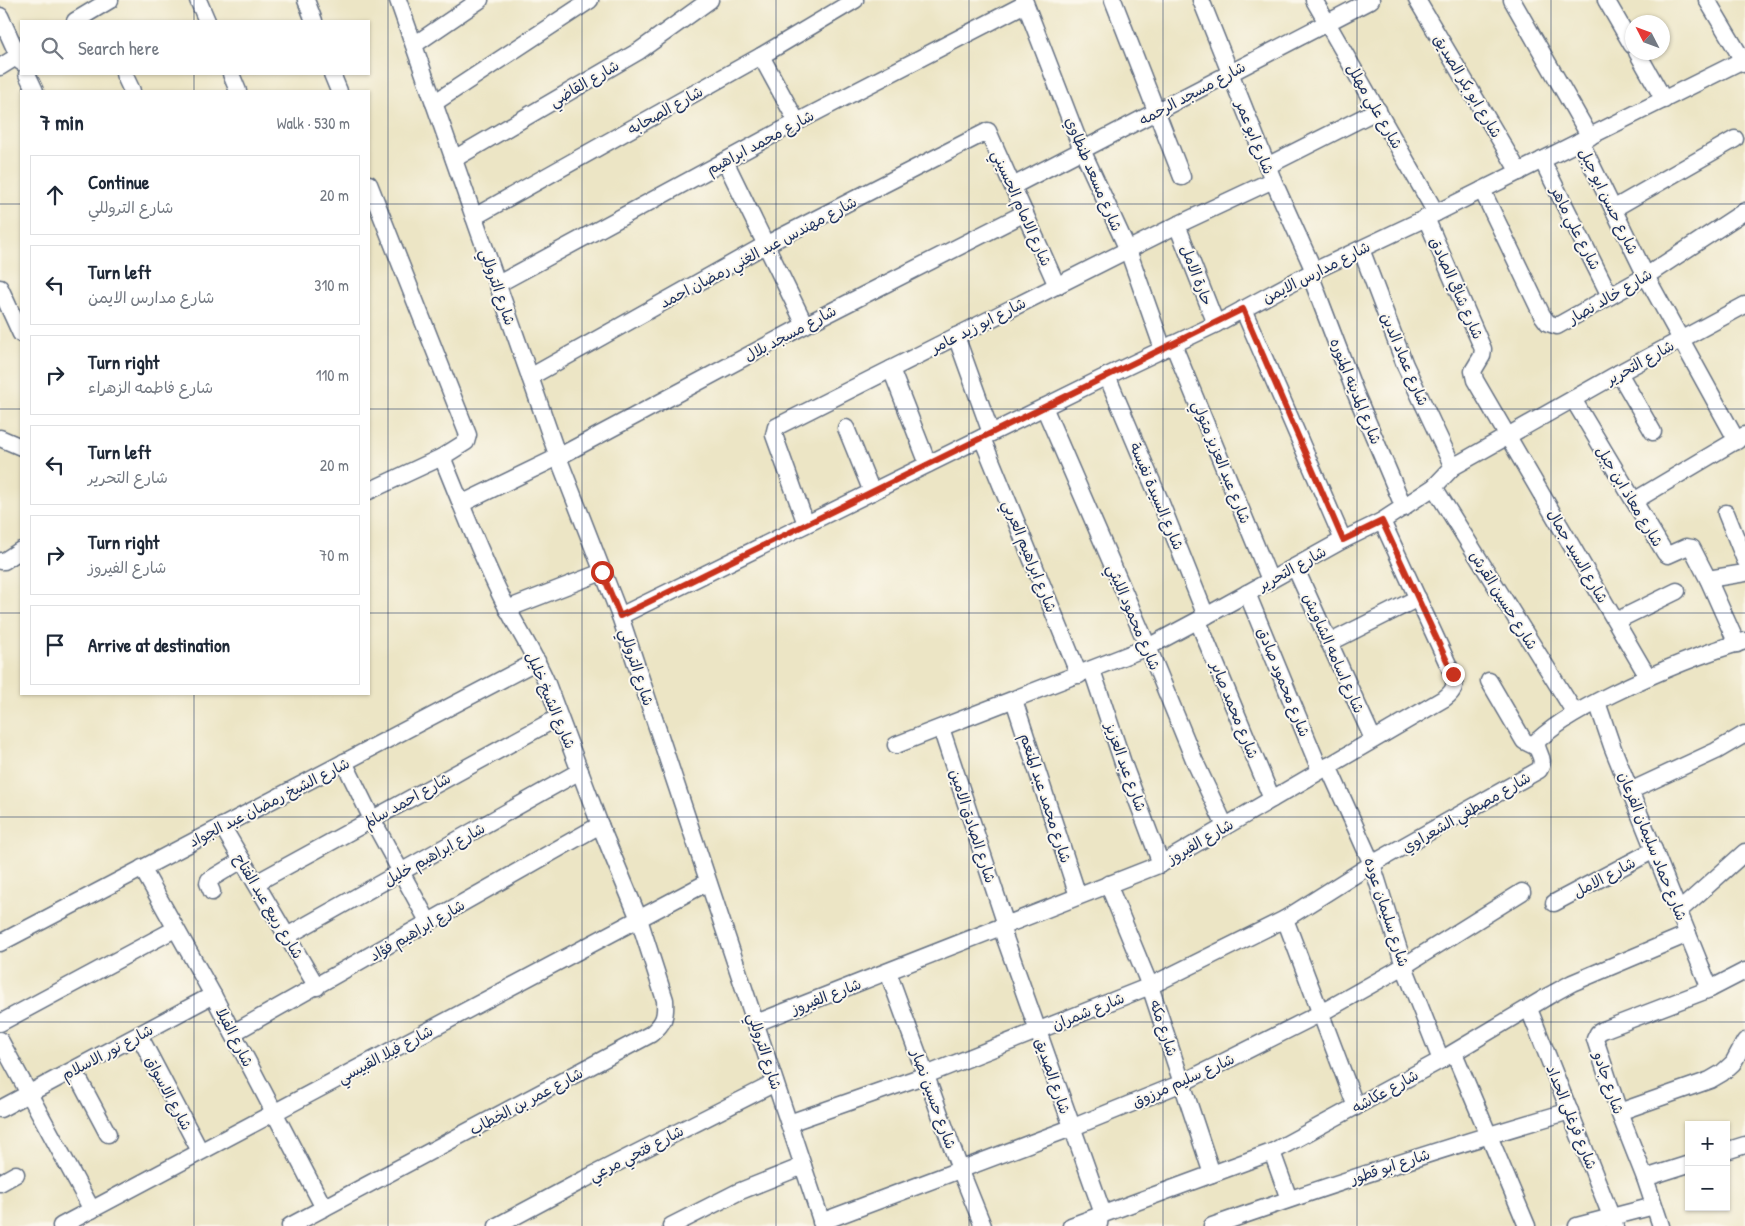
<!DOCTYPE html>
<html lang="en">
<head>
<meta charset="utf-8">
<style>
  body { margin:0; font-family:"Patrick Hand","Playpen Sans Arabic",sans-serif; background:#f6f6f7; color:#1f2937 }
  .controls { position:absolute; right:15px; bottom:15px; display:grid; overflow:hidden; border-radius:0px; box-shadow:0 1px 4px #0004 }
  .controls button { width:45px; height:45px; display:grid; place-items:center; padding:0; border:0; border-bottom:1px solid #e0e1e3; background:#fff; color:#1f2937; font:25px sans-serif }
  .compass { position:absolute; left:1625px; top:15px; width:45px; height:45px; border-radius:50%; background:#fff; box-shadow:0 1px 4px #0004; rotate:312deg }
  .stop { position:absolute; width:15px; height:15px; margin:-11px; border:4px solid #c8321e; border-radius:50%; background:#fff }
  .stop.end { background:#c8321e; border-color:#fff; box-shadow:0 1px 5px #0008 }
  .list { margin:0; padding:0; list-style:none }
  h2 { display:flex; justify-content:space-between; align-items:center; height:65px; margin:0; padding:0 20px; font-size:21px }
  h2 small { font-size:16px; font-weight:400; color:#747a83 }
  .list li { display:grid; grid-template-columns:32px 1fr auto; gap:15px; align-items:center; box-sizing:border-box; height:80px; margin:0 10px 10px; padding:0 10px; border:1px solid #e0e1e3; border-radius:0px }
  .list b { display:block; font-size:19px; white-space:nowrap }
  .list p { margin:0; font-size:16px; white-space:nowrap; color:#747a83 }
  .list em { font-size:16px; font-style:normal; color:#747a83 }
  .icon { flex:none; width:28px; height:28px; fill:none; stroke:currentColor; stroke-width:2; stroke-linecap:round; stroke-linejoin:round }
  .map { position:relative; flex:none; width:1745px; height:1226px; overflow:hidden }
  .search { position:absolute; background:#fff; box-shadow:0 1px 4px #0004; left:20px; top:20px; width:350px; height:55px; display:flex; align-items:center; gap:12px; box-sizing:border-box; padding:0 18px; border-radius:0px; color:#747a83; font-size:19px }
  .panel { position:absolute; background:#fff; box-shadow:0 1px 4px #0004; left:20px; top:90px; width:350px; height:605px; border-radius:0px }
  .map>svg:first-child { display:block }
</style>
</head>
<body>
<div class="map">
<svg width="1745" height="1226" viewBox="0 0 1745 1226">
  <rect width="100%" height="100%" fill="#fbf7ec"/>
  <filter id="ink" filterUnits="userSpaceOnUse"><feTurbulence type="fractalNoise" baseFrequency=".02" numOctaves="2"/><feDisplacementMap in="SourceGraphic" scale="10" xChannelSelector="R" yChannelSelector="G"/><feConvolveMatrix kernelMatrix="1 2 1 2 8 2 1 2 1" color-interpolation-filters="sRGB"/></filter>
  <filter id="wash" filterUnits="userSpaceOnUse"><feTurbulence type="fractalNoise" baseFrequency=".0096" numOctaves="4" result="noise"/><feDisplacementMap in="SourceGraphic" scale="20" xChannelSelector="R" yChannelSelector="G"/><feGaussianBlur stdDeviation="1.12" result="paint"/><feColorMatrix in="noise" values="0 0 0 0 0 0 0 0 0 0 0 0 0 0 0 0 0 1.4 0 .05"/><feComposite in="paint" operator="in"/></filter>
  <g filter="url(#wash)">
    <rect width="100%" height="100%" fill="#ece5c5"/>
  </g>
  <g filter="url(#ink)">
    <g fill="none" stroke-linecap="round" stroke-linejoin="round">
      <!-- minor casing -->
      <g stroke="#646f82" stroke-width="19">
        <g id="minor">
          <path d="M198,0L207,21"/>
          <path d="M306,0L314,21"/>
          <path d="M398,0L558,457L620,616L823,1226"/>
          <path d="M1024,0L1082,150L1128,250L1163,349"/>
          <path d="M1113,0L1182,177"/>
          <path d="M1201,0L1273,180L1314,271"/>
          <path d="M1314,0L1436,213"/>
          <path d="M1417,0L1519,172"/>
          <path d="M1512,0L1590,137"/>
          <path d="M1606,0L1632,45"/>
          <path d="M1707,0L1745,64"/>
          <path d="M0,16L21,62"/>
          <path d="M75,21L110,0"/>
          <path d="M414,45L480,0"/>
          <path d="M1637,52L1664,100"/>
          <path d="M761,56L797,122"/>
          <path d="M0,67L21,54"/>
          <path d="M27,74L35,91"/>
          <path d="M124,74L132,91"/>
          <path d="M231,74L238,91"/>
          <path d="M332,74L339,91"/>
          <path d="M434,103L590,0"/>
          <path d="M1580,141L1646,276L1737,441"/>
          <path d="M454,159L639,51L710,0"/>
          <path d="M1542,160L1610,296"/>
          <path d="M725,161L805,325"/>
          <path d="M1267,166L1378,110"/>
          <path d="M369,184L468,435L466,442L442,457L369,491"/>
          <path d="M1013,186L1371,0"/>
          <path d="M1482,190L1542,315L1548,323L1557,326L1646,276L1745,211"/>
          <path d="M1613,209L1735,139"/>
          <path d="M474,217L761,56L855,0"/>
          <path d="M1426,218L1483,349L1482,356L1473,371L1475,380L1648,677"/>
          <path d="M1177,225L1216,324"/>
          <path d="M1361,249L1405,365L1453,467"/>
          <path d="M1310,274L1355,392L1404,508"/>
          <path d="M498,284L797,122L1025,4"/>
          <path d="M0,288L21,334"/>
          <path d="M1243,309L1343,540"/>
          <path d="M956,336L991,433"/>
          <path d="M1173,344L1270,580"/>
          <path d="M891,369L928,464"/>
          <path d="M1619,373L1653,432"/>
          <path d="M1107,376L1158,496L1206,616"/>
          <path d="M530,377L765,245L988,131L1057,286"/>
          <path d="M1573,399L1665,553L1668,555L1686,547L1692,548L1708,579L1737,644"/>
          <path d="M1044,407L1148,647L1195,762L1225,826"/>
          <path d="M846,428L872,492"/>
          <path d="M0,438L21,447"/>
          <path d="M982,438L1079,675"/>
          <path d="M1434,487L1575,713"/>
          <path d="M1634,501L1745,435"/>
          <path d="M461,504L558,457L805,325L1025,213"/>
          <path d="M1726,513L1745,560"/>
          <path d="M806,524L774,435L776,427L1177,225L1273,180"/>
          <path d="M0,561H4L21,550"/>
          <path d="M1295,567L1373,739"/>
          <path d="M1708,579L1745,573"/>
          <path d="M1247,593L1320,770"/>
          <path d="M507,609L602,572"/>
          <path d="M620,616L1107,376L1216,324L1314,271L1426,218L1743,60"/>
          <path d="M1198,621L1272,799"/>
          <path d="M1616,621L1677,591"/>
          <path d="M1329,643L1418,598"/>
          <path d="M1092,670L1123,763L1161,864"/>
          <path d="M1489,681L1524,741L1536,747"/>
          <path d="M1014,700L1078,896"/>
          <path d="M1597,702L1612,746L1710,989"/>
          <path d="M941,728L1006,925"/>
          <path d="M896,745L1148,647L1206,616L1343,540L1382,521L1434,487L1453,467L1619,373L1745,305"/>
          <path d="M344,762L372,819L429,923"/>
          <path d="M1328,766L1372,864L1404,966L1441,1060"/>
          <path d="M1630,791L1716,751L1745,734"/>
          <path d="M222,826L317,987"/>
          <path d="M142,868L213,995L324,1208"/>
          <path d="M256,883L559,717"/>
          <path d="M1108,884L1150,986L1212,1174"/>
          <path d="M212,892L208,883L209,880L242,860"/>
          <path d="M1554,903L1654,850"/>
          <path d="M1679,911L1745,852"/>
          <path d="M1285,919L1356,1107"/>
          <path d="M1001,927L1101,1208L1099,1224"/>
          <path d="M287,936L580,771"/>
          <path d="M0,943L537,661"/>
          <path d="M888,972L960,1169L983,1226"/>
          <path d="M1529,1009L1615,1226"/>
          <path d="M0,1023L175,929"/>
          <path d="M756,1023L1161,864L1445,698C1454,691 1456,686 1453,675L1382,521"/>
          <path d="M233,1033L600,825"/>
          <path d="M139,1035L200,1151"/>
          <path d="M0,1040L92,1210"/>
          <path d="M1454,1053L1527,1226"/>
          <path d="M74,1070L108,1134"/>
          <path d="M0,1109L213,995"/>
          <path d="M1619,1112L1710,1080L1722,1073L1733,1063L1745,1041"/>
          <path d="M789,1123L926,1075L1150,986L1285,919L1372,864L1539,770C1547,757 1535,753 1537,741C1559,721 1586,707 1612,694C1655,673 1699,654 1745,641"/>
          <path d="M1726,1151L1745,1145"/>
          <path d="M1272,1152L1289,1199"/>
          <path d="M1645,1178L1689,1164"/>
          <path d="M0,1183L16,1174"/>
          <path d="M821,1222L1071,1128L1182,1083L1321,1013L1404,966L1522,892"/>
          <path d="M61,1226L708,882"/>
          <path d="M290,1226L651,1034C664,1023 666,1017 665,1000L639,919L600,825L546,681C533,651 515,625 501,596C479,551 461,503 442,457"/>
          <path d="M497,1226L583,1180L775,1083"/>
          <path d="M671,1226L738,1192L803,1166"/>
          <path d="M1071,1226L1272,1152L1441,1060L1550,995L1572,983L1688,934"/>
          <path d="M1212,1226C1330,1185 1450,1146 1570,1111"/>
          <path d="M1577,1226L1654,1206"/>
          <path d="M1661,1226L1645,1178L1619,1112L1595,1039L1598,1033L1603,1030L1710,989L1745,971"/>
        </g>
      </g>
      <!-- minor -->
      <use href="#minor" stroke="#fff" stroke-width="16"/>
    </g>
  </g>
  <g fill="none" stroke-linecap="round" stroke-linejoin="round" filter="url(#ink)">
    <!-- route -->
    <path stroke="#c8321e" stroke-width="6" d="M602,572L620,616L1243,309L1343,540L1382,521L1453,674"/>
  </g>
  <!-- grid -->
  <path fill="none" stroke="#1b2f5e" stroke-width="1" stroke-opacity="0.55" d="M194,0V21M388,0V1226M582,0V1226M776,0V1226M969,0V1226M1163,0V1226M1357,0V1226M1551,0V1226M194,74V91M0,204H21M369,204H1745M0,409H21M369,409H1745M0,613H21M369,613H1745M194,694V1226M0,817H1745M0,1022H1745"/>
  <g text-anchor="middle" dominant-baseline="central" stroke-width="4" stroke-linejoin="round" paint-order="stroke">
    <!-- street labels -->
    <g font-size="15" fill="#1b2f5e" stroke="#fbf7ec">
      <text transform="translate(584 83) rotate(-30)">شارع القاضي</text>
      <text transform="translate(1468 86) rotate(59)">شارع ابو بكر الصديق</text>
      <text transform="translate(1192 93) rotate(-28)">شارع مسجد الرحمه</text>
      <text transform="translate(1375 106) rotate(60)">شارع علي مهلل</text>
      <text transform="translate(665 110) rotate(-29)">شارع الصحابه</text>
      <text transform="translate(1255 137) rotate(68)">شارع ابو عمر</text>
      <text transform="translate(760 142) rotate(-28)">شارع محمد ابراهيم</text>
      <text transform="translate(1094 174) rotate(67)">شارع مسعد طنطاوي</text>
      <text transform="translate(1609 201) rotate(64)">شارع حسن ابو جبل</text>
      <text transform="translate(1022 208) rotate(66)">شارع الامام الحسيني</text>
      <text transform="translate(1576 228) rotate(63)">شارع علي ماهر</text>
      <text transform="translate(758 252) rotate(-28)">شارع مهندس عبد الغني رمضان احمد</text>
      <text transform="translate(1316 272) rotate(-27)">شارع مدارس الايمن</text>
      <text transform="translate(1197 275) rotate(69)">حارة الامل</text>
      <text transform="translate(498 287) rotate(71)">شارع التروللي</text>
      <text transform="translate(1457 288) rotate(66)">شارع شافي الصادق</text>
      <text transform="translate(1610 296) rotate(-30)">شارع خالد نصار</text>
      <text transform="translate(978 325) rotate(-27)">شارع ابو زيد عامر</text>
      <text transform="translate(790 333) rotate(-28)">شارع مسجد بلال</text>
      <text transform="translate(1405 359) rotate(67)">شارع عماد الدين</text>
      <text transform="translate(1640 362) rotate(-29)">شارع التحرير</text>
      <text transform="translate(1356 391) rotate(68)">شارع المدينه المنوره</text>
      <text transform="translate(1222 462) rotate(68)">شارع عبد العزيز متولي</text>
      <text transform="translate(1157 496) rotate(67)">شارع السيدة نفيسة</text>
      <text transform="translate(1630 496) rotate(59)">شارع معاذ ابن جبل</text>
      <text transform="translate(1030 556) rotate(68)">شارع ابراهيم العربي</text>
      <text transform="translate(1578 556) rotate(60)">شارع السيد جمال</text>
      <text transform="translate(1292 568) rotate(-29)">شارع التحرير</text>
      <text transform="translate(1504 600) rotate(58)">شارع حسين القرش</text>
      <text transform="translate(1134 617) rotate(67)">شارع محمود الليثي</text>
      <text transform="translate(1334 653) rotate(66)">شارع اسامه الشاويش</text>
      <text transform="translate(637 667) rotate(72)">شارع التروللي</text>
      <text transform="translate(1284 682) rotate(68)">شارع محمود صادق</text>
      <text transform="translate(551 700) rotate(67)">شارع الشيخ خليل</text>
      <text transform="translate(1235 710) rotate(68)">شارع محمد صابر</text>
      <text transform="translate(1126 767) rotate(70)">شارع عبد العزيز</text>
      <text transform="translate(1046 798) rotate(72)">شارع محمد عبد المنعم</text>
      <text transform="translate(407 800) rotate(-29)">شارع احمد سالم</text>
      <text transform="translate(269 802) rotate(-27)">شارع الشيخ رمضان عبد الجواد</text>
      <text transform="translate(1466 812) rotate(-30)">شارع مصطفي الشعراوي</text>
      <text transform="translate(973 826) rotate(72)">شارع الصادق الامين</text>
      <text transform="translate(1200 841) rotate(-30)">شارع الفيروز</text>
      <text transform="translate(1653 846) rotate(68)">شارع حماد سليمان الفرعان</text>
      <text transform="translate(434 854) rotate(-29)">شارع ابراهيم خليل</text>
      <text transform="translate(1604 877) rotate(-28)">شارع الامل</text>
      <text transform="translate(269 906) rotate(59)">شارع ربيع عبد الفتاح</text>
      <text transform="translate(1387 912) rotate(72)">شارع سليمان عوده</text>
      <text transform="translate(417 930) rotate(-30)">شارع ابراهيم فؤاد</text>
      <text transform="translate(826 996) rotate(-21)">شارع الفيروز</text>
      <text transform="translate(1088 1011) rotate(-22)">شارع شمران</text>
      <text transform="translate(1164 1028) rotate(72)">شارع مكه</text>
      <text transform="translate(235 1037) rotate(63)">شارع الفيلا</text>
      <text transform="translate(765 1051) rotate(72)">شارع التروللي</text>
      <text transform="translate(107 1052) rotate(-28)">شارع نور الاسلام</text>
      <text transform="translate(385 1054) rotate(-28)">شارع فيلا القبيسي</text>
      <text transform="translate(1053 1076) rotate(71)">شارع الصديق</text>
      <text transform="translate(1183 1080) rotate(-24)">شارع سليم مرزوق</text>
      <text transform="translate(1609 1083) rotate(71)">شارع جادو</text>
      <text transform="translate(1385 1091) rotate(-29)">شارع عكاشه</text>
      <text transform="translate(169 1093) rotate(62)">شارع الاسواق</text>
      <text transform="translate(934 1099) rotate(70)">شارع حسين نصار</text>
      <text transform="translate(526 1101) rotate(-28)">شارع عمر بن الخطاب</text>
      <text transform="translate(1572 1117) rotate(68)">شارع فرغلى الحداد</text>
      <text transform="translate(636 1153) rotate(-27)">شارع فتحي مرعي</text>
      <text transform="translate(1390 1166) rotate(-18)">شارع ابو قطور</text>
    </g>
  </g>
</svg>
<div class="controls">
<button>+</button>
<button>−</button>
</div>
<svg class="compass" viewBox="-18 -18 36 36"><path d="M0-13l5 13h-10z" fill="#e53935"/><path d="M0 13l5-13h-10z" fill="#747a83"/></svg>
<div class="stop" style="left:602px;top:572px"></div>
<div class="stop end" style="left:1453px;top:674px"></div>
<div class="search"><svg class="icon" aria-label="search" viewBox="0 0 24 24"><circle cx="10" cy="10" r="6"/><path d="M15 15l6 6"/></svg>Search here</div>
<section class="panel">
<h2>7 min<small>Walk · 530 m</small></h2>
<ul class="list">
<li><svg class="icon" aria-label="ahead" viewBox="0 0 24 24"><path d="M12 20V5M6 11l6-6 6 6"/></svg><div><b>Continue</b><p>شارع التروللي</p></div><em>20 m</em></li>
<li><svg class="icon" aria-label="left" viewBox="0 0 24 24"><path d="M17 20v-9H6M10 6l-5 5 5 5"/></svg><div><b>Turn left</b><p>شارع مدارس الايمن</p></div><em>310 m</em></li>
<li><svg class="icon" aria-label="right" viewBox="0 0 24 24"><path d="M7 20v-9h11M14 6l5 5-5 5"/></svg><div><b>Turn right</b><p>شارع فاطمه الزهراء</p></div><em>110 m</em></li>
<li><svg class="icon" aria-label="left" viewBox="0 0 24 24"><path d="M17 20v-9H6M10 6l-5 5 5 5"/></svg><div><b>Turn left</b><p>شارع التحرير</p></div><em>20 m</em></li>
<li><svg class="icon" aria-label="right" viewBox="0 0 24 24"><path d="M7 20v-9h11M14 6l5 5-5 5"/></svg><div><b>Turn right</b><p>شارع الفيروز</p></div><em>70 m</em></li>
<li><svg class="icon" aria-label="arrive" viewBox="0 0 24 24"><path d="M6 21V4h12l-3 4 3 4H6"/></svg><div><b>Arrive at destination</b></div></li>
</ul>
</section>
</div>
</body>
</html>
